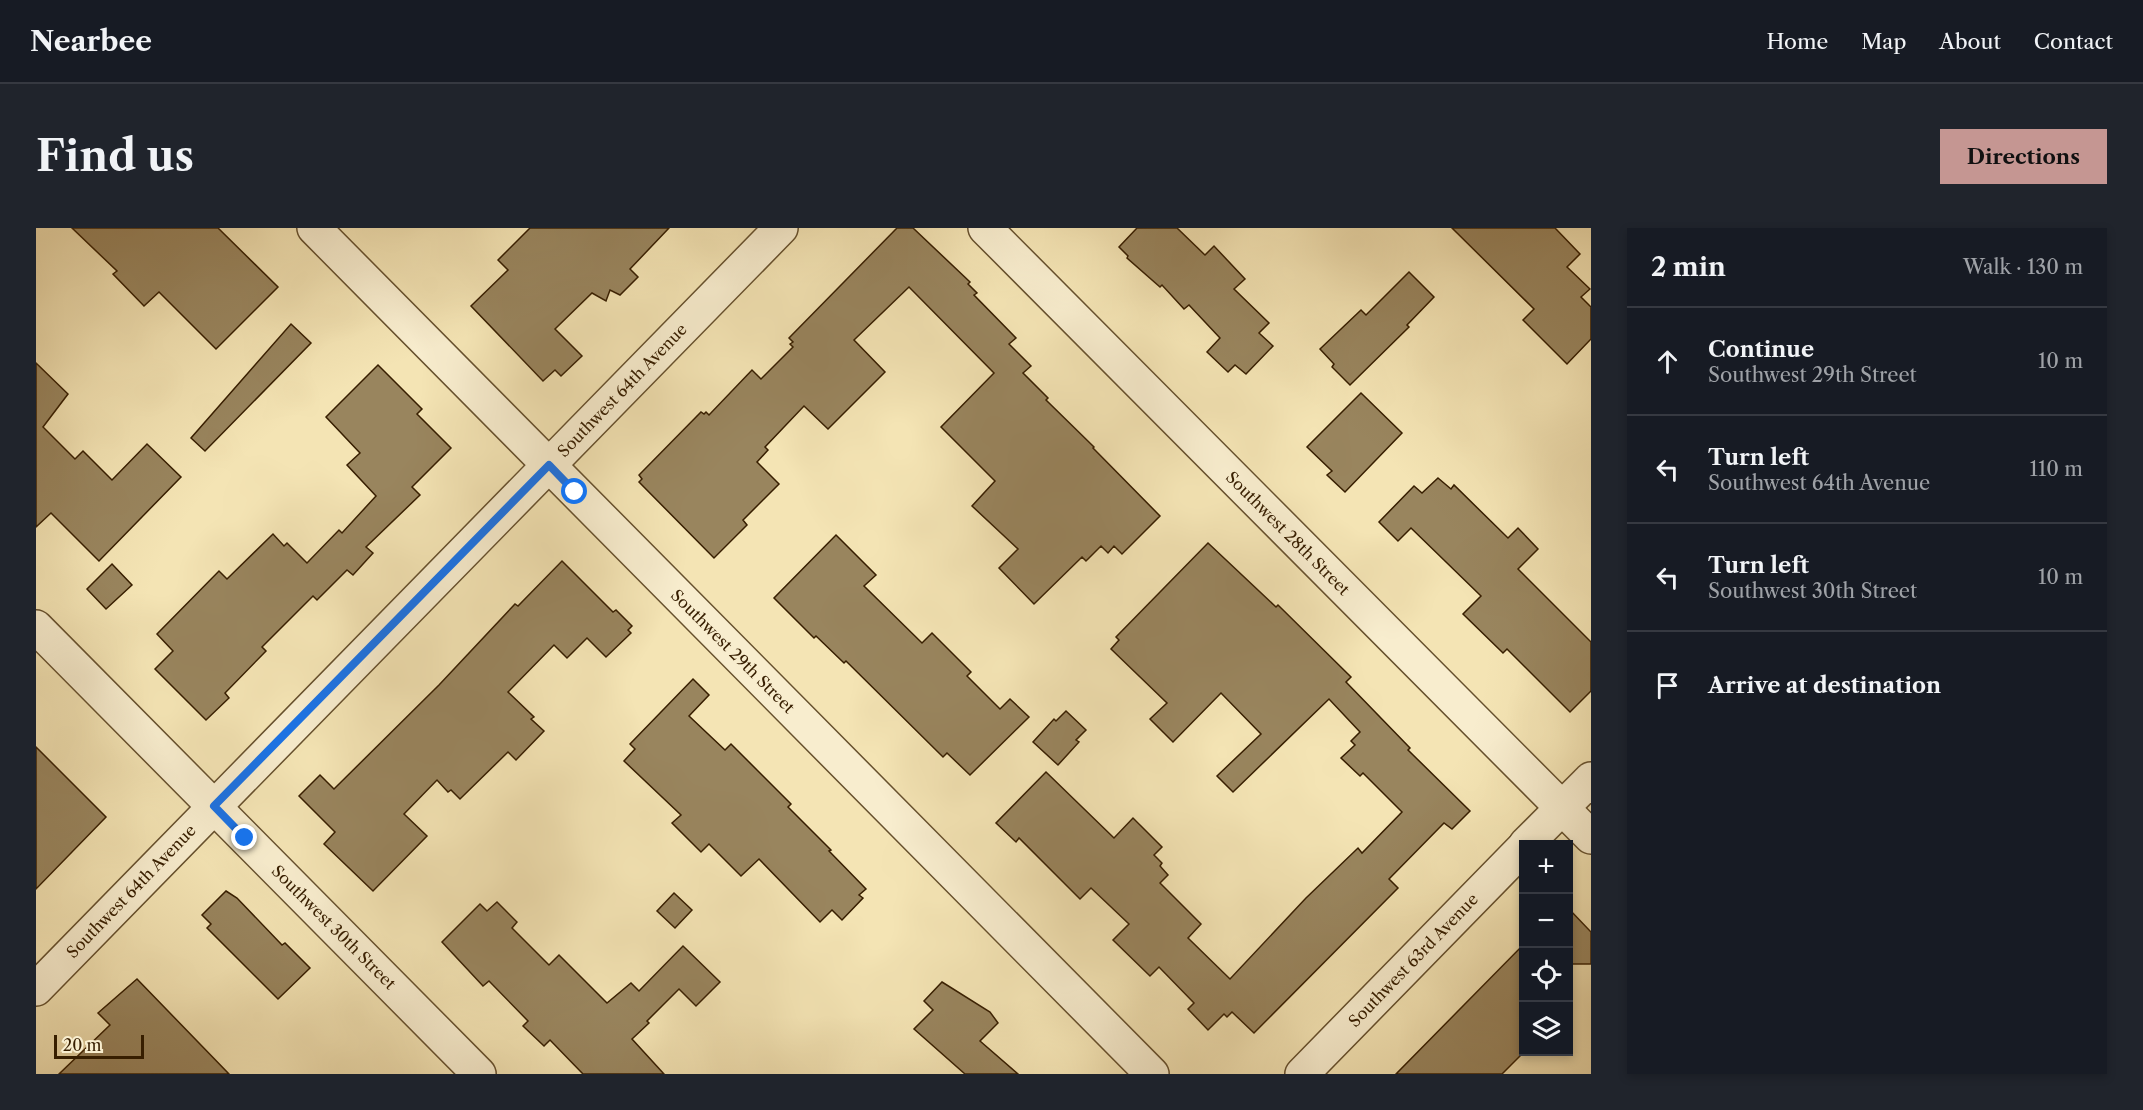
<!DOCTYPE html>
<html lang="en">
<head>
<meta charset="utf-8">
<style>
  body { margin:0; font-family:"Libre Caslon Text",serif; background:#20242c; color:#f1f3f6 }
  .controls { position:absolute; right:18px; bottom:18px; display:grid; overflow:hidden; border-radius:0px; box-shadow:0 3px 9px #0003 }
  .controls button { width:54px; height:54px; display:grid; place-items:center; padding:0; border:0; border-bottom:2px solid #363941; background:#171b24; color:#f1f3f6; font:30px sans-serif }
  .scale { position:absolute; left:18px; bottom:15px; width:90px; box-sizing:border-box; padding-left:6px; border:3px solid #371e00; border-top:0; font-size:16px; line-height:21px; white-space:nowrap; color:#371e00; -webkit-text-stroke:4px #f8edce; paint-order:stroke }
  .stop { position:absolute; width:18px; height:18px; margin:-14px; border:4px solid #1a73e8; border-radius:50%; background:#fff }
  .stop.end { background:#1a73e8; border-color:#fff; box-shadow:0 2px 6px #0008 }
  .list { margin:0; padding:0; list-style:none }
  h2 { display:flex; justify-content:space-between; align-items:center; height:78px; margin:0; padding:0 24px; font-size:26px }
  h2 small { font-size:20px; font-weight:400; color:#9ea1a6 }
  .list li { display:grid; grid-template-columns:39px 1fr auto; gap:18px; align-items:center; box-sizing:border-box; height:108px; padding:0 24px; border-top:2px solid #363941 }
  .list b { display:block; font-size:22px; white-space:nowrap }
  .list p { margin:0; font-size:20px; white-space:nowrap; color:#9ea1a6 }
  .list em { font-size:20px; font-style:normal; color:#9ea1a6 }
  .icon { flex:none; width:33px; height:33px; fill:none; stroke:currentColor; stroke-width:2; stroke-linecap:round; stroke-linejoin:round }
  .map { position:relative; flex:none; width:1555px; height:846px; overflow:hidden; border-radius:0px }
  header { display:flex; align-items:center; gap:36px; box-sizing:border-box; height:84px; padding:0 30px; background:#171b24; border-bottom:2px solid #363941 }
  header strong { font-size:28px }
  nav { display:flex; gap:33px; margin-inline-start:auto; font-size:21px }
  .intro { display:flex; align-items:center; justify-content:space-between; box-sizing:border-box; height:144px; padding:0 36px }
  h1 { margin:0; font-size:42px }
  .button { padding:15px 27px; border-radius:0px; background:#c59692; color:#111; font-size:21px; font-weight:700 }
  main { display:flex; gap:36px; padding:0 36px }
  aside { flex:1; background:#171b24; border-radius:0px; box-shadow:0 3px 9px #0003 }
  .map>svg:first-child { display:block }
</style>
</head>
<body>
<header>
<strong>Nearbee</strong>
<nav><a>Home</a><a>Map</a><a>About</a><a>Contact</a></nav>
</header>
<div class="intro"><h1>Find us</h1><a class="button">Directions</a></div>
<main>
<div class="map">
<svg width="1555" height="846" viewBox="0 0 1555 846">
  <rect width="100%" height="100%" fill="#f4e4b4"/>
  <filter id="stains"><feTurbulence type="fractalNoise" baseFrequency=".00333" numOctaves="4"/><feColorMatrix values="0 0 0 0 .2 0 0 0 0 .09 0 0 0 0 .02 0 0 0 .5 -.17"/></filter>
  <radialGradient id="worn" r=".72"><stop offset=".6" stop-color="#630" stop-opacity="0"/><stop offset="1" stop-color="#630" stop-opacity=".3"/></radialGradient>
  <!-- building -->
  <g fill="#99855e" stroke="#371e00" stroke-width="1.5">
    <path d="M36,0H182L242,59L180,121L123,64L108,78L77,46L81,43Z"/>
    <path d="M494,0H633L594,41L602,49L584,67L574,62L570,73L556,65L519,101L546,128L525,148L519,142L507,153L435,78L472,42L462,32Z"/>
    <path d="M861,0H877L934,54L932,56L941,65L938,67L980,110L973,116L995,138L987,145L1012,170L1010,172L1058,219L1057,220L1124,288L1086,326L1078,318L1072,325L1065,318L1050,333L1046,329L998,376L963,340L982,321L936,278L959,253L905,199L958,145L873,59L818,112L849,144L792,201L768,178L729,219L732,222L721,234L743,256L707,292L711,297L678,330L603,254L606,251L603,247L665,184L668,186L670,184L673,187L716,142L725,151L757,119L754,116L757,114L753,110Z"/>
    <path d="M1101,0H1141L1169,27L1178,18L1209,51L1198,61L1233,95L1223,105L1237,118L1210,146L1199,137L1192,144L1171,124L1184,110L1153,77L1148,81L1126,57L1124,59L1091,30L1092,28L1083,19Z"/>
    <path d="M1416,0H1519L1544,26L1531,39L1554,61L1545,69L1555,79V111L1531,136L1487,92L1498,81Z"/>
    <path d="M1373,44L1398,69L1371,97L1373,99L1314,157L1296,139L1298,136L1284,121L1325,82L1330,87Z"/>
    <path d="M255,96L275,115L169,223L155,210Z"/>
    <path d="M0,135L32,166L7,199L39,231L47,223L76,252L111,216L145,249L63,333L15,285L0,299Z"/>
    <path d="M342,137L386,181L381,186L415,220L376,259L384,267L330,319L337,325L317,347L311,342L281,372L277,368L226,419L230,423L189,465L193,470L170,492L119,441L137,423L121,406L183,343L191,351L237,306L248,318L251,315L271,335L303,302L306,305L340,268L311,237L324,225L290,189Z"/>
    <path d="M1325,165L1366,205L1309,264L1291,247L1296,243L1271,219Z"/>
    <path d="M1402,250L1415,261L1418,257L1472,310L1482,300L1502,321L1482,341L1555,414V463L1534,484L1471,421L1467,425L1427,386L1445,368L1375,300L1362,313L1343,294L1378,258L1386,265Z"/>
    <path d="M800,307L840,347L828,358L886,415L896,405L935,444L931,448L964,481L974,471L993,489L934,547L911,525L907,529L810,433L808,435L780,408L778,410L738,370Z"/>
    <path d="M1172,315L1240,379L1242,377L1315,449L1310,454L1374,520L1372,522L1434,583L1416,601L1408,595L1353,651L1362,660L1218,805L1196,784L1191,789L1188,786L1172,802L1152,781L1158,775L1123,739L1114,748L1077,712L1093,696L1055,660L1044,671L983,610L980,614L960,595L1010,544L1078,610L1097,590L1126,619L1118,627L1126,635L1124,638L1132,647L1124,655L1165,696L1152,710L1194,751L1270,670L1322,620L1326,625L1366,584L1327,545L1324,548L1305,530L1319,517L1315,513L1324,504L1293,471L1197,564L1181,548L1225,506L1185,465L1137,514L1114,491L1131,475L1075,421L1083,412L1080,409Z"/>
    <path d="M526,333L577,384L580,382L596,398L592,402L595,405L570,429L551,410L531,430L518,417L472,464L498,489L495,491L508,503L480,532L472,524L424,571L415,562L412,564L401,552L368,586L391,608L337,663L288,616L299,604L263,568L284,547L298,561L403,457L479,376L482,378Z"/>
    <path d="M76,336L96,357L70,381L51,361Z"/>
    <path d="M657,451L673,467L653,488L689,522L695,516L755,576L752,579L795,622L793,623L830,661L823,667L827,670L806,692L796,682L784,694L723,631L705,648L673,616L665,624L636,595L645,587L588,533L599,521L594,516Z"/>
    <path d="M1030,483L1050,502L1040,512L1043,514L1022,537L997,514L1018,491L1020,493Z"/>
    <path d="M0,519L70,589L0,661Z"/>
    <path d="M190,663L201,670L246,717L249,715L274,740L242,771L171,700L175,696L166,687Z"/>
    <path d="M638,665L656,682L639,700L621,683Z"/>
    <path d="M461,674L481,694L476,700L513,737L523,727L571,775L595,755L603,763L647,718L684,754L660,778L643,761L611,793L613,795L596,811L628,846H547L514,812L508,818L487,798L492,793L453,753L447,758L406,714L444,676L451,683Z"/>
    <path d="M1533,681L1555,704V736H1533Z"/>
    <path d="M1488,716V824L1466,846H1360Z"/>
    <path d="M101,751L193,846H23L74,797L62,785Z"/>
    <path d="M906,754L954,784L962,795L944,813L982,846H929L878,801L897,782L888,773Z"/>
  </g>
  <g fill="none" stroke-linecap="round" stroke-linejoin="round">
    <!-- minor casing -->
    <g stroke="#66502d" stroke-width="36">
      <g id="minor">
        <path d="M278,0L1116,846"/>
        <path d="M949,0L1555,609"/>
        <path d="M0,399L443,846"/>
        <path d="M1490,616L1555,551"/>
        <path d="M0,761L745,0"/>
        <path d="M1266,846L1488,619"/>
      </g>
    </g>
    <!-- minor -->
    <use href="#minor" stroke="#f8edce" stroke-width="33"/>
  </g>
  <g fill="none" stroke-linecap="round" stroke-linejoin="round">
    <!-- route -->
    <path stroke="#1a73e8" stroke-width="8" d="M209,610L178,578L513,237L539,264"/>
  </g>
  <g text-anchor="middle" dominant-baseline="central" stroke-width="5" stroke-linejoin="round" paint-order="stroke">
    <!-- street labels -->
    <g font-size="16" fill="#371e00" stroke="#f8edce">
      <text transform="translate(586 162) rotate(-46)">Southwest 64th Avenue</text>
      <text transform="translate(1252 305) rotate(45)">Southwest 28th Street</text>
      <text transform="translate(697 423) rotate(45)">Southwest 29th Street</text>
      <text transform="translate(95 663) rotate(-46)">Southwest 64th Avenue</text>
      <text transform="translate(298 699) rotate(45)">Southwest 30th Street</text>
      <text transform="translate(1377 732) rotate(-46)">Southwest 63rd Avenue</text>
    </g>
  </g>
  <rect width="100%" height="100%" filter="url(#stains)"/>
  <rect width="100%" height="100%" fill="url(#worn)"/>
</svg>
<div class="controls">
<button>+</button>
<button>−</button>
<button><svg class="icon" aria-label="locate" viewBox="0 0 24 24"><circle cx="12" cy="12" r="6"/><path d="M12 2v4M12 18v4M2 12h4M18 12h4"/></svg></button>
<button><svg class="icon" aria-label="layers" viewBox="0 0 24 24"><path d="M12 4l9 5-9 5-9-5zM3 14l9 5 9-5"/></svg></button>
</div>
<div class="scale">20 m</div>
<div class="stop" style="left:539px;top:264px"></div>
<div class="stop end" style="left:209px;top:610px"></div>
</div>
<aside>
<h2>2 min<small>Walk · 130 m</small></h2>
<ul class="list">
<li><svg class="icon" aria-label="ahead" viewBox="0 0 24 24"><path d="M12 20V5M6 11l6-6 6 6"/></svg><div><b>Continue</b><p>Southwest 29th Street</p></div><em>10 m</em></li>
<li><svg class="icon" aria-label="left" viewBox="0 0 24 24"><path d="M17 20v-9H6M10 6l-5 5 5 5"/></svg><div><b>Turn left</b><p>Southwest 64th Avenue</p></div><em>110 m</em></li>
<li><svg class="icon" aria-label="left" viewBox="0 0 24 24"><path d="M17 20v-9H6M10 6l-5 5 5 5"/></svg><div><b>Turn left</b><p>Southwest 30th Street</p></div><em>10 m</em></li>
<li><svg class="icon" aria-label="arrive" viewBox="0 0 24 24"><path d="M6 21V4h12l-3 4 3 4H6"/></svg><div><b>Arrive at destination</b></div></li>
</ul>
</aside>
</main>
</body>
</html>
